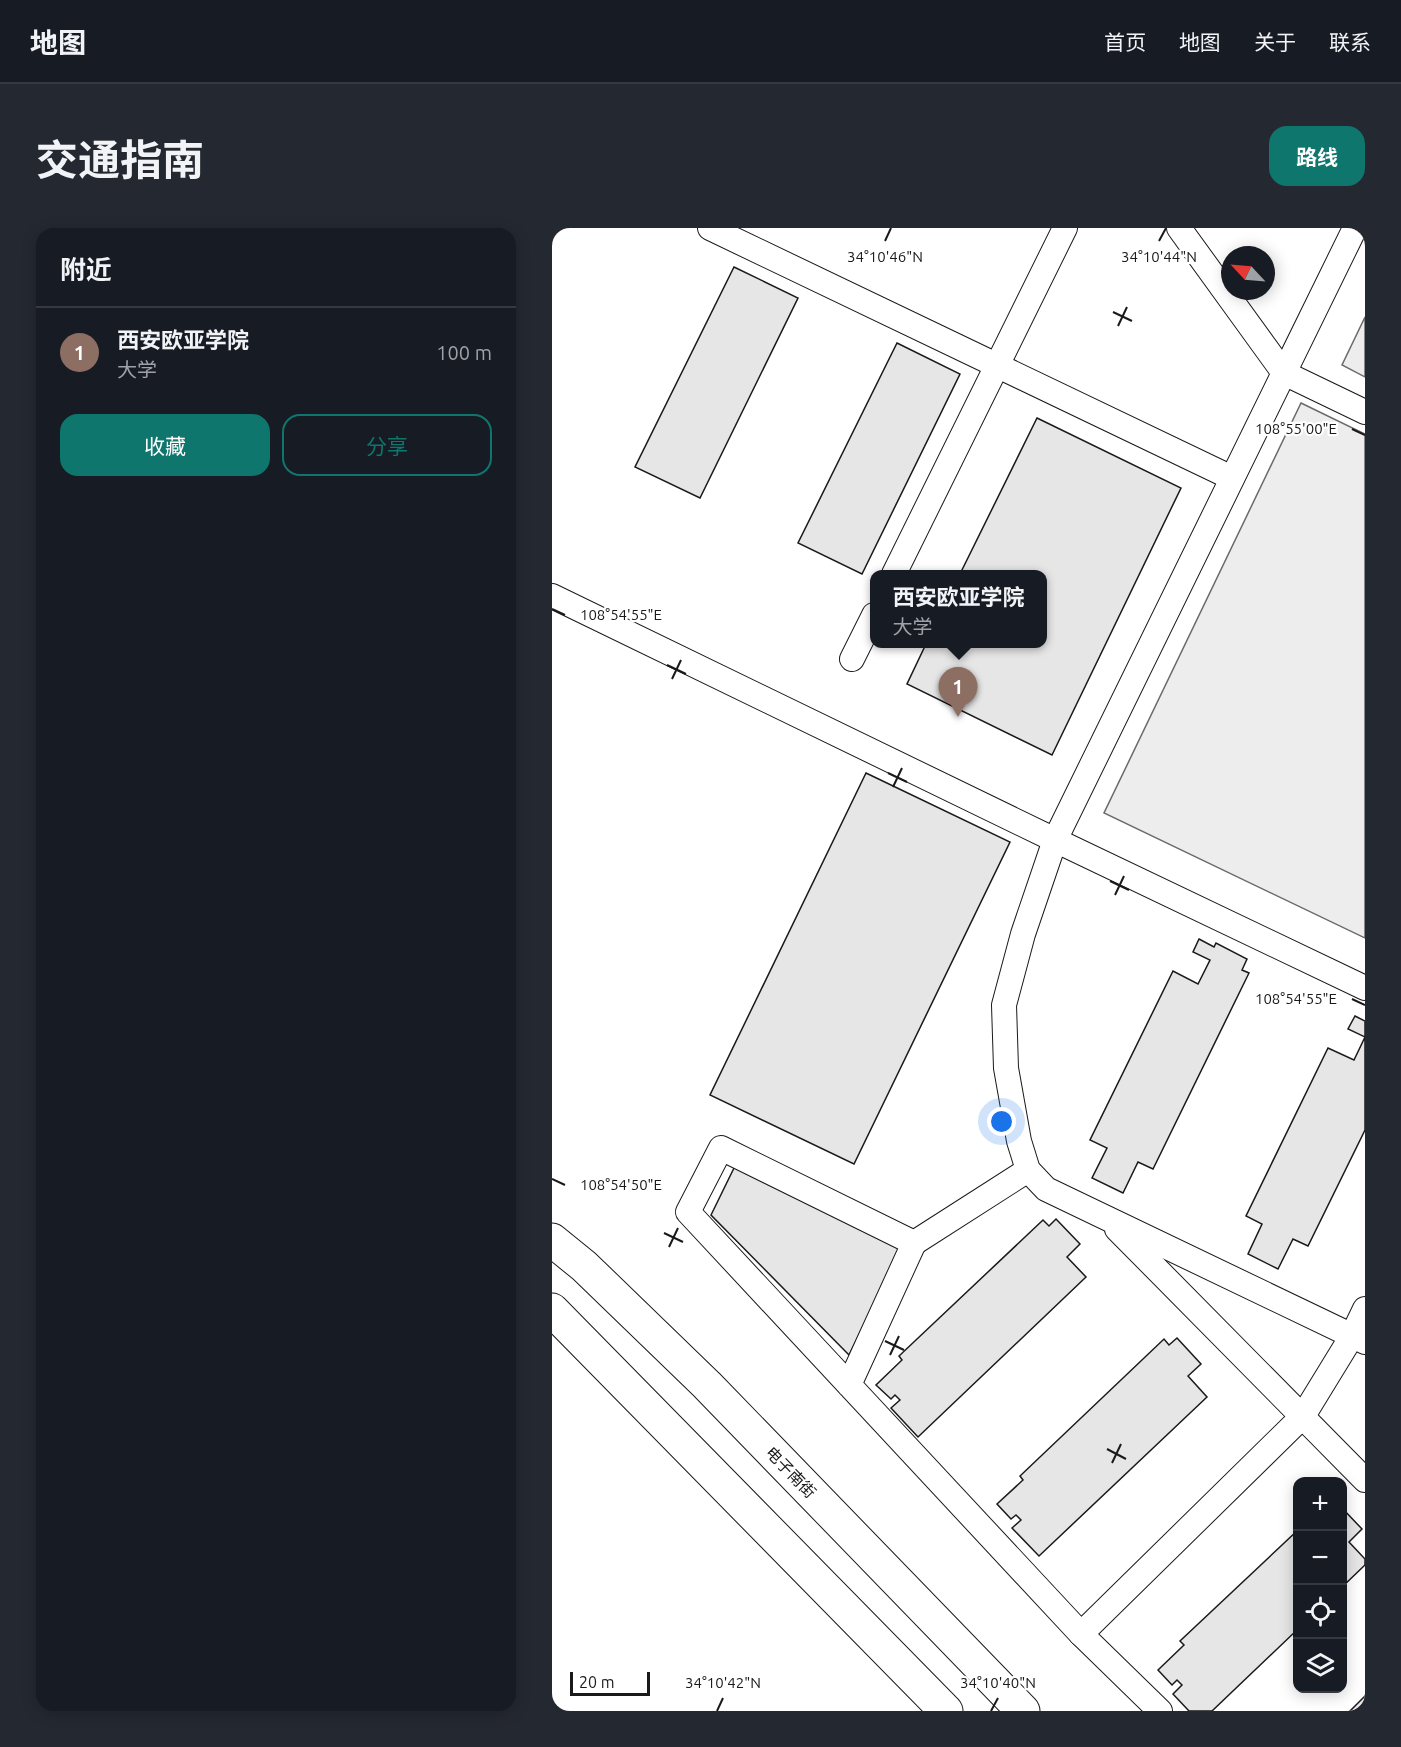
<!DOCTYPE html>
<html lang="zh">
<head>
<meta charset="utf-8">
<style>
  body { margin:0; font-family:Ubuntu,"Noto Sans SC",sans-serif; background:#242831; color:#f1f3f6 }
  .controls { position:absolute; right:18px; bottom:18px; display:grid; overflow:hidden; border-radius:12px; box-shadow:0 3px 15px #0003 }
  .controls button { width:54px; height:54px; display:grid; place-items:center; padding:0; border:0; border-bottom:2px solid #363941; background:#171b24; color:#f1f3f6; font:30px sans-serif }
  .compass { position:absolute; left:669px; top:18px; width:54px; height:54px; border-radius:50%; background:#171b24; box-shadow:0 3px 15px #0003; rotate:296deg }
  .scale { position:absolute; left:18px; bottom:15px; width:80px; box-sizing:border-box; padding-left:6px; border:3px solid #1a1a1a; border-top:0; font-size:16px; line-height:21px; white-space:nowrap; color:#1a1a1a; -webkit-text-stroke:4px #fff; paint-order:stroke }
  .you { position:absolute; left:450px; top:894px; width:21px; height:21px; margin:-15px; border:4px solid #fff; border-radius:50%; background:#1a73e8; box-shadow:0 0 0 9px #1a73e833 }
  .badge { display:grid; place-items:center; width:39px; height:39px; border-radius:50%; background:#0f766e; color:#fff; font-size:20px; font-weight:700 }
  .pin { position:absolute; translate:-50% -50px; filter:drop-shadow(0 2px 3px #0008) }
  .pin::after { content:''; position:absolute; top:32px; width:21px; height:18px; background:inherit; clip-path:polygon(0 0,100% 0,50% 100%) }
  .popup { position:absolute; left:318px; top:342px; width:177px; height:78px; box-sizing:border-box; display:grid; place-content:center; border-radius:12px; background:#171b24; filter:drop-shadow(0 2px 4px #0005); font-size:20px; white-space:nowrap; color:#9ea1a6 }
  .popup b { font-size:22px; color:#f1f3f6 }
  .popup::after { content:''; position:absolute; left:50%; top:100%; margin-left:-12px; border:12px solid transparent; border-top-color:#171b24 }
  .list { margin:0; padding:0; list-style:none }
  h2 { display:flex; justify-content:space-between; align-items:center; height:78px; margin:0; padding:0 24px; font-size:26px }
  h2 small { font-size:20px; font-weight:400; color:#9ea1a6 }
  .list li { display:grid; grid-template-columns:39px 1fr auto; gap:18px; align-items:center; box-sizing:border-box; height:90px; padding:0 24px; border-top:2px solid #363941 }
  .list b { display:block; font-size:22px; white-space:nowrap }
  .list p { margin:0; font-size:20px; white-space:nowrap; color:#9ea1a6 }
  .list em { font-size:20px; font-style:normal; color:#9ea1a6 }
  .actions { display:flex; gap:12px; padding:18px 24px }
  .actions a { flex:1; padding:14px 0; border:2px solid #0f766e; border-radius:18px; text-align:center; font-size:21px; color:#0f766e }
  .actions .main { background:#0f766e; color:#fff }
  .icon { flex:none; width:33px; height:33px; fill:none; stroke:currentColor; stroke-width:2; stroke-linecap:round; stroke-linejoin:round }
  .map { position:relative; flex:none; width:813px; height:1483px; overflow:hidden; border-radius:18px }
  header { display:flex; align-items:center; gap:36px; box-sizing:border-box; height:84px; padding:0 30px; background:#171b24; border-bottom:2px solid #363941 }
  header strong { font-size:28px }
  nav { display:flex; gap:33px; margin-inline-start:auto; font-size:21px }
  .intro { display:flex; align-items:center; justify-content:space-between; box-sizing:border-box; height:144px; padding:0 36px }
  h1 { margin:0; font-size:42px }
  .button { padding:15px 27px; border-radius:18px; background:#0f766e; color:#fff; font-size:21px; font-weight:700 }
  main { display:flex; gap:36px; padding:0 36px }
  aside { flex:1; background:#171b24; border-radius:18px; box-shadow:0 3px 15px #0003 }
  .map>svg:first-child { display:block }
</style>
</head>
<body>
<header>
<strong>地图</strong>
<nav><a>首页</a><a>地图</a><a>关于</a><a>联系</a></nav>
</header>
<div class="intro"><h1>交通指南</h1><a class="button">路线</a></div>
<main>
<aside>
<h2>附近<small></small></h2>
<ul class="list">
<li><span class="badge" style="background:#8d6e63">1</span><div><b>西安欧亚学院</b><p>大学</p></div><em>100 m</em></li>
</ul>
<div class="actions"><a class="main">收藏</a><a>分享</a></div>
</aside>
<div class="map">
<svg width="813" height="1483" viewBox="0 0 813 1483">
  <rect width="100%" height="100%" fill="#fff"/>
  <!-- built -->
  <g fill="#ededed" stroke="#6a6a6a" stroke-width="1.5">
    <path d="M813,89V149L790,137Z"/>
    <path d="M749,175L813,206V710L552,585Z"/>
  </g>
  <!-- building -->
  <g fill="#e6e6e6" stroke="#1a1a1a" stroke-width="1.5">
    <path d="M182,39L246,70L148,270L83,239Z"/>
    <path d="M345,115L408,146L310,346L246,315Z"/>
    <path d="M485,190L629,260L500,527L355,456L374,416H490V346H408Z"/>
    <path d="M314,545L458,614L302,936L158,867Z"/>
    <path d="M647,711L662,719L664,715L695,731L690,742L697,745L601,941L586,934L571,965L540,950L555,920L538,912L621,743L646,756L658,732L641,724Z"/>
    <path d="M803,788L813,793V809L796,801Z"/>
    <path d="M813,809V902L756,1018L741,1011L726,1041L696,1026L710,996L694,988L776,820L802,832Z"/>
    <path d="M183,938L350,1019L297,1127L159,987Z"/>
    <path d="M504,991L528,1016L515,1029L534,1049L366,1209L339,1180L348,1172L343,1167L339,1171L324,1157L350,1132L347,1128L491,992L497,998Z"/>
    <path d="M625,1110L649,1136L636,1148L655,1169L487,1328L460,1300L469,1292L464,1287L459,1291L445,1276L471,1252L468,1248L612,1111L617,1117Z"/>
    <path d="M790,1280L810,1301L797,1314L813,1331V1337L790,1359Z"/>
    <path d="M746,1302V1401L660,1483H637L621,1466L630,1457L625,1452L620,1457L606,1442L632,1417L628,1413Z"/>
    <path d="M813,1468V1483H798Z"/>
  </g>
  <g fill="none" stroke-linecap="round" stroke-linejoin="round">
    <!-- minor casing -->
    <g stroke="#1a1a1a" stroke-width="26">
      <g id="minor">
        <path d="M158,0L680,250"/>
        <path d="M627,0L732,145L813,184"/>
        <path d="M803,0L503,612L471,706L452,777L454,840L467,913L476,942L494,961L813,1114"/>
        <path d="M342,346L513,0"/>
        <path d="M0,368L503,612L813,760"/>
        <path d="M300,431L322,387"/>
        <path d="M565,1001L813,1252"/>
        <path d="M362,1015L476,942"/>
        <path d="M297,1157L362,1015L169,920L136,984L529,1406L608,1483"/>
        <path d="M529,1406L751,1188L800,1108L813,1081"/>
      </g>
    </g>
    <!-- secondary casing -->
    <g stroke="#1a1a1a" stroke-width="35">
      <g id="secondary">
        <path d="M0,1012L32,1038L155,1157L471,1483"/>
        <path d="M0,1082L394,1483"/>
      </g>
    </g>
    <!-- minor -->
    <use href="#minor" stroke="#fff" stroke-width="24"/>
    <!-- secondary -->
    <use href="#secondary" stroke="#fff" stroke-width="33"/>
  </g>
  <!-- ticks -->
  <path fill="none" stroke="#1a1a1a" stroke-width="2" d="M333,13L339,0M607,13L614,0M561,84L580,93M566,98L575,79M800,201L813,207M0,381L13,387M115,437L134,446M120,451L129,432M336,545L355,554M341,559L350,540M558,653L577,662M563,667L572,648M800,771L813,777M0,951L13,957M112,1005L131,1014M117,1019L126,1000M333,1113L352,1122M338,1127L347,1108M555,1221L574,1231M560,1235L569,1216M165,1483L171,1470M439,1483L446,1470"/>
  <g text-anchor="middle" dominant-baseline="central" stroke-width="4.5" stroke-linejoin="round" paint-order="stroke">
    <!-- street labels -->
    <g font-size="16" fill="#1a1a1a" stroke="#fff">
      <text transform="translate(239 1244) rotate(46)">电子南街</text>
    </g>
  </g>
  <g font-size="15" text-anchor="middle" fill="#1a1a1a" stroke="#fff" stroke-width="4.5" stroke-linejoin="round" paint-order="stroke">
    <text x="333" y="34">34°10'46"N</text>
    <text x="607" y="34">34°10'44"N</text>
    <text x="744" y="206">108°55'00"E</text>
    <text x="69" y="392">108°54'55"E</text>
    <text x="744" y="776">108°54'55"E</text>
    <text x="69" y="962">108°54'50"E</text>
    <text x="171" y="1460">34°10'42"N</text>
    <text x="446" y="1460">34°10'40"N</text>
  </g>
</svg>
<div class="controls">
<button>+</button>
<button>−</button>
<button><svg class="icon" aria-label="locate" viewBox="0 0 24 24"><circle cx="12" cy="12" r="6"/><path d="M12 2v4M12 18v4M2 12h4M18 12h4"/></svg></button>
<button><svg class="icon" aria-label="layers" viewBox="0 0 24 24"><path d="M12 4l9 5-9 5-9-5zM3 14l9 5 9-5"/></svg></button>
</div>
<svg class="compass" viewBox="-18 -18 36 36"><path d="M0-13l5 13h-10z" fill="#e53935"/><path d="M0 13l5-13h-10z" fill="#9ea1a6"/></svg>
<div class="scale">20 m</div>
<div class="you"></div>
<div class="pin badge" style="left:406px;top:489px;background:#8d6e63">1</div>
<div class="popup"><b>西安欧亚学院</b>大学</div>
</div>
</main>
</body>
</html>
